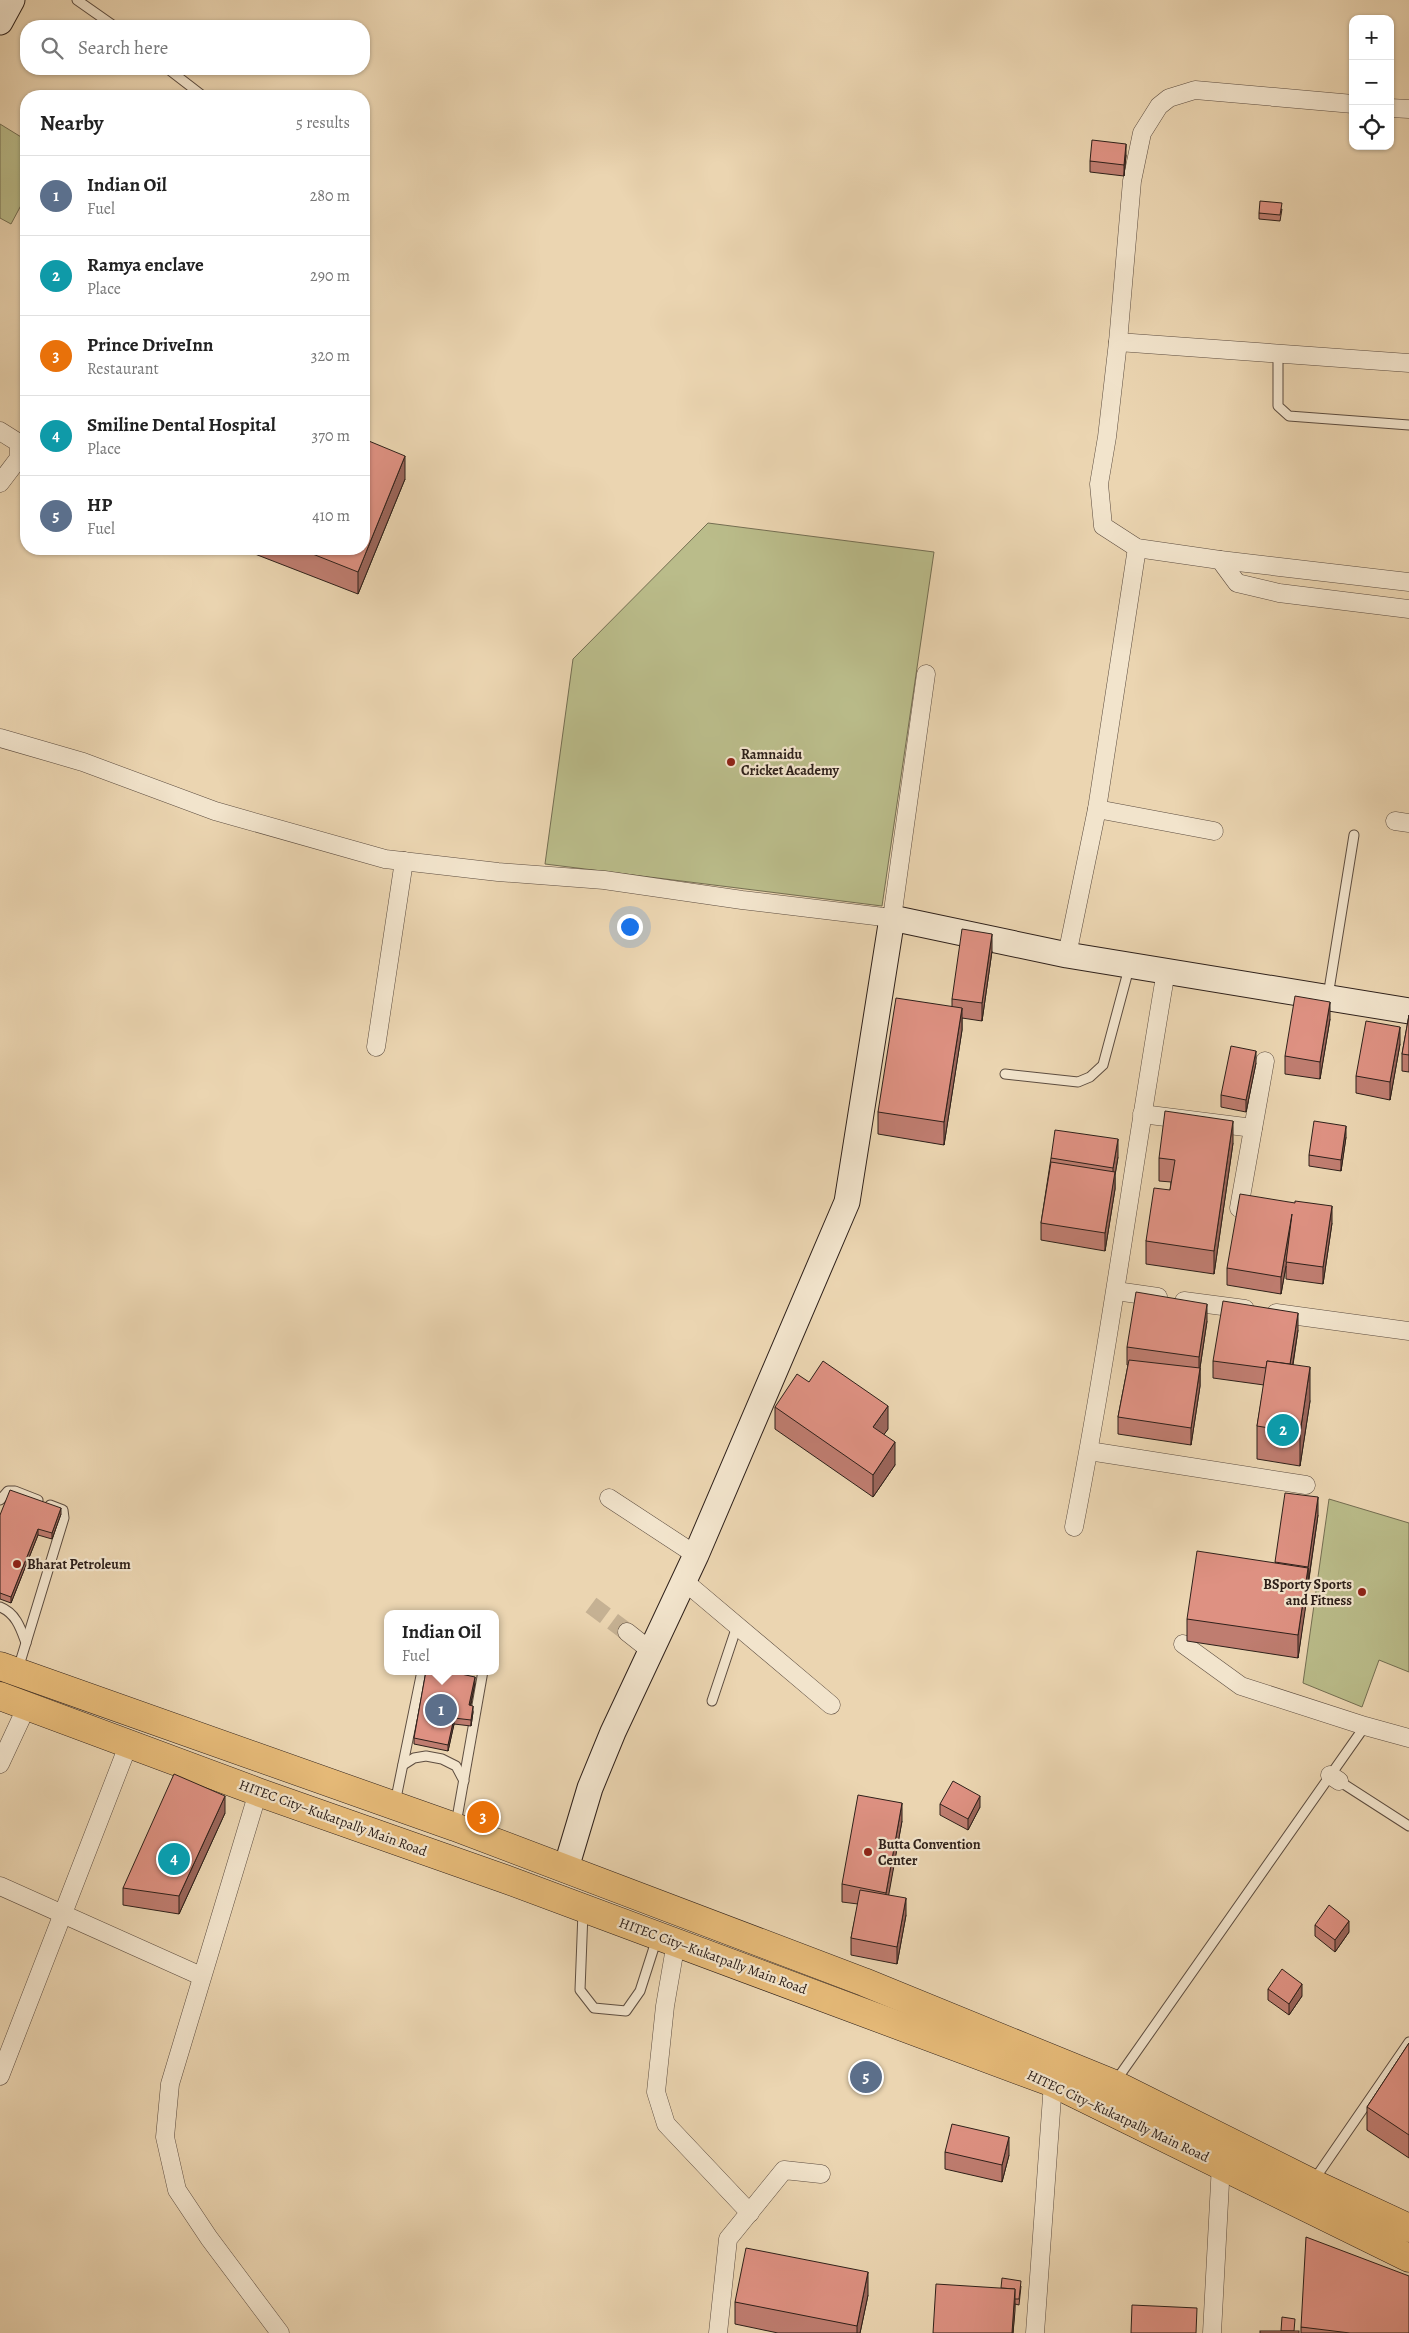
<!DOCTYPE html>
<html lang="en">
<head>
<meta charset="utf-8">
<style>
  body { margin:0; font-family:Alegreya,serif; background:#f2f2f2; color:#222 }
  .controls { position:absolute; right:15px; top:15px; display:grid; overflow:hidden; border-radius:10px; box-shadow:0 1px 4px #0004 }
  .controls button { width:45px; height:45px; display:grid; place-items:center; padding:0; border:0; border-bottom:1px solid #e0e0e0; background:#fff; color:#222; font:25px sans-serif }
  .you { position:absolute; left:629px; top:926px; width:18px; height:18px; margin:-12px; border:4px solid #fff; border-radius:50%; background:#1a73e8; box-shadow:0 0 0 8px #1a73e833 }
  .badge { display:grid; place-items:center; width:32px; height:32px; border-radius:50%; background:#0f766e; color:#fff; font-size:16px; font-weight:700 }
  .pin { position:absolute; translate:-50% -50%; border:2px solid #fff; box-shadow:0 1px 5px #0006 }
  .popup { position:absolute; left:384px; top:1610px; width:115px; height:65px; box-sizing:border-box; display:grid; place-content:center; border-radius:10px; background:#fff; filter:drop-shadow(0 1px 4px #0005); font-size:16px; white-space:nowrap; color:#767676 }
  .popup b { font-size:19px; color:#222 }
  .popup::after { content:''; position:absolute; left:50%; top:100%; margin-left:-10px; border:10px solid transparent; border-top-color:#fff }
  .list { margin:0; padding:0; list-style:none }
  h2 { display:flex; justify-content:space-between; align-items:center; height:65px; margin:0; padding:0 20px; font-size:21px }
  h2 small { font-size:16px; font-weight:400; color:#767676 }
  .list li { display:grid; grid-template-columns:32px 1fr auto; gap:15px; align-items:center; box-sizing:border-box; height:80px; padding:0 20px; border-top:1px solid #e0e0e0 }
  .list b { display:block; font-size:19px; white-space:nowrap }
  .list p { margin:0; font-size:16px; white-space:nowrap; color:#767676 }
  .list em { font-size:16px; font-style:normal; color:#767676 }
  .icon { flex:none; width:28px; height:28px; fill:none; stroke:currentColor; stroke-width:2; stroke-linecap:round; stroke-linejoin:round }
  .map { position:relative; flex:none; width:1409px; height:2333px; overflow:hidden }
  .search { position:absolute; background:#fff; box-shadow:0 1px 4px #0004; left:20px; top:20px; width:350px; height:55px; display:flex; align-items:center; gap:12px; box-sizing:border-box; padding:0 18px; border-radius:20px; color:#767676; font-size:19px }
  .panel { position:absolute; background:#fff; box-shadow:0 1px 4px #0004; left:20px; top:90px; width:350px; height:465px; border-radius:20px }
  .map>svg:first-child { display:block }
</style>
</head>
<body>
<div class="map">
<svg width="1409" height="2333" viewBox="0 0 1409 2333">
  <rect width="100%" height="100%" fill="#ebd5b1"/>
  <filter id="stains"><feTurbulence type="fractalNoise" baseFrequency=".004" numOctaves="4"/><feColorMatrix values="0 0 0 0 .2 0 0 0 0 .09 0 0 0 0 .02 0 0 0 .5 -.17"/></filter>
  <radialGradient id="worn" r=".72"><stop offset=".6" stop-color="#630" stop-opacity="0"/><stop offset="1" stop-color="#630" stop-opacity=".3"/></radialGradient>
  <!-- green -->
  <g fill="#babc8a" stroke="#746e52">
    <path d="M0,124L26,140V196L11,224L0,218Z"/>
    <path d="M708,523L934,552L882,906L545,864L573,659Z"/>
    <path d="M1329,1499L1409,1523V1672L1379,1660L1362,1707L1303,1683Z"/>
  </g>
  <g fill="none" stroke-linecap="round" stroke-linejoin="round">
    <!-- street-tunnel -->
    <path stroke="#c5b193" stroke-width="18" stroke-dasharray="18 9" stroke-linecap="butt" d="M591,1605L627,1632"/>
    <!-- lane casing -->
    <g stroke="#5d4d40" stroke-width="11">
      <g id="lane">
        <path d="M77,0L114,26"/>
        <path d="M168,69L203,96"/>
        <path d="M1278,353V406L1289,416L1409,425"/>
        <path d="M1328,996L1354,835"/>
        <path d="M1005,1074L1078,1082L1090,1077L1103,1065L1129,968"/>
        <path d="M0,1500L8,1491H15L38,1500"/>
        <path d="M0,1607C16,1613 21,1629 26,1643"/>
        <path d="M18,1669L64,1518L63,1510L50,1505"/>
        <path d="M712,1701L737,1626"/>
        <path d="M403,1765L414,1758L426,1756L442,1759L456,1766L464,1781"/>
        <path d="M1339,1781L1409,1826"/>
        <path d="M395,1803L422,1671"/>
        <path d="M456,1824L483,1671"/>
        <path d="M583,1912L580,1990L594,2008L626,2011L640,1991L657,1938"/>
        <path d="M1115,2082L1365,1726"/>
        <path d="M1314,2180L1409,2042"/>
      </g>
    </g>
    <!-- street casing -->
    <g stroke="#5d4d40" stroke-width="19">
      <g id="street">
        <path d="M1353,104L1195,90L1169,98L1159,106L1142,133L1132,181L1118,342L1107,437L1099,484L1103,526L1137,548L1220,560L1237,583L1279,593L1409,609"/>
        <path d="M1390,108L1409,109"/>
        <path d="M1118,342L1409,363"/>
        <path d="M0,431L19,443V458L0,483"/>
        <path d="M1220,560L1409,582"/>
        <path d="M0,738L83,762L215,811L385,859L498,872L604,880L742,900L892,918L926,674"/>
        <path d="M1097,809L1214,831"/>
        <path d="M1395,821L1409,823"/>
        <path d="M1067,955L1097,809L1137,548"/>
        <path d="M376,1047L404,861"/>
        <path d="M1142,1114L1253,1128"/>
        <path d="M1239,1208L1265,1061"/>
        <path d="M1116,1291L1158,1297"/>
        <path d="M1184,1301L1245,1309"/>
        <path d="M1276,1313L1409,1331"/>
        <path d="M1089,1451L1306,1485"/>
        <path d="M609,1498L696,1555"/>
        <path d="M1074,1527C1110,1343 1134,1157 1166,971"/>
        <path d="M684,1581L831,1705"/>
        <path d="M627,1632L651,1651"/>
        <path d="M1183,1644L1241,1686L1365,1726L1409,1738"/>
        <path d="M0,1764L27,1706"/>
        <path d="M1330,1775L1339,1781"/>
        <path d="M258,1792L170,2084L165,2137L177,2190L209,2238L280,2333"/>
        <path d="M0,1886L201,1976"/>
        <path d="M676,1942L665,2006L656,2092L666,2124L750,2213"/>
        <path d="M0,2076L129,1743"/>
        <path d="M718,2333L728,2239L784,2170L821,2174"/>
        <path d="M1035,2333L1053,2083"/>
        <path d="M1212,2333L1221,2164"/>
      </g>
    </g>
    <!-- secondary casing -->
    <g stroke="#2e201a" stroke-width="27">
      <g id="secondary">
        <path d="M0,22L12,0"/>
        <path d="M566,1868L590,1788L613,1732L696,1555L847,1202L892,918L1067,955L1409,1011"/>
      </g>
    </g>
    <!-- primary casing -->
    <g stroke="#2e201a" stroke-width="29">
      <g id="primary">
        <path d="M0,1666L455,1827L864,1982L1114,2084L1312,2183L1409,2228"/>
        <path d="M0,1696L258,1792L505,1879L1053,2083L1409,2258"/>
      </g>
    </g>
    <!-- lane -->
    <use href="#lane" stroke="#f2e4cc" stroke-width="9"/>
    <!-- street -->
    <use href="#street" stroke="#f2e4cc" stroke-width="18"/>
    <!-- secondary -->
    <use href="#secondary" stroke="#f2e4cc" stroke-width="25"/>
    <!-- primary -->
    <use href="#primary" stroke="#e6ba78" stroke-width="28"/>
  </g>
  <!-- wall -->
  <g fill="#bf7d70" stroke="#2e201a">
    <path d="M1126,155L1124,176L1090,172V161Z"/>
    <path d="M1282,209L1280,221L1259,219V213Z"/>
    <path d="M405,479L358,594L242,549H364Z"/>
    <path d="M992,951L982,1021L962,1018V1030L944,1145L878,1134V1112L952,1006V999Z"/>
    <path d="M1409,1015V1072L1402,1071V1054Z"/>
    <path d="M1330,1019L1320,1079L1285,1074V1056Z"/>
    <path d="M1400,1044L1390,1100L1356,1093V1076Z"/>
    <path d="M1256,1063L1246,1112L1221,1107V1095Z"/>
    <path d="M1346,1137L1341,1171L1309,1166V1155Z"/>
    <path d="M1233,1143L1214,1274L1146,1264V1241L1170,1190L1171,1182L1159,1181V1158Z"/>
    <path d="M1118,1157L1115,1175V1189L1105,1251L1041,1240V1223L1051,1158Z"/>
    <path d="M1332,1223L1323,1284L1286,1279V1266L1281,1294L1227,1285V1268Z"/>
    <path d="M1207,1321L1200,1368V1386L1191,1445L1118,1434V1417L1128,1365H1127V1347Z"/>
    <path d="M1298,1330L1293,1365L1310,1401L1300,1466L1257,1459V1426L1264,1385L1213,1378V1361Z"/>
    <path d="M809,1382L888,1429L884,1434L895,1465L873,1497L775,1429V1407Z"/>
    <path d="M61,1514L52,1539L38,1535L11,1603L0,1599V1515Z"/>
    <path d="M1318,1515L1298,1658L1187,1641V1619L1275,1563Z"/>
    <path d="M426,1671H462V1674L475,1683L471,1705L473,1712L471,1726L454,1724L448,1751L414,1744V1738Z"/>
    <path d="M940,1804L980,1807L968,1830L940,1815Z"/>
    <path d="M225,1813L179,1914L123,1905V1888Z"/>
    <path d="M902,1821L888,1895L906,1915L897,1964L851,1955V1938L858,1904L842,1902V1884Z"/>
    <path d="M1315,1925L1349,1932L1335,1952L1315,1936Z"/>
    <path d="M1268,1989L1302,1996L1289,2015L1268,2000Z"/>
    <path d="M1409,2043V2158L1367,2130V2107Z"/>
    <path d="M945,2152L1009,2155L1002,2182L945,2169Z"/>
    <path d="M1021,2286L1019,2305L1015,2304L1013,2333H933Z"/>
    <path d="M868,2295L860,2333H778L735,2324V2302Z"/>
    <path d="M1301,2327L1409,2333H1301Z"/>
  </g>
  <!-- shaded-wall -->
  <g fill="#9b665b" stroke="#2e201a">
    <path d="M1126,144V155L1124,176V165Z"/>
    <path d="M405,456V479L358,594V572Z"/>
    <path d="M992,934V951L982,1021V1003Z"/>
    <path d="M1330,1002V1019L1320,1079V1062Z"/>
    <path d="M962,1008V1030L944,1145V1122Z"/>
    <path d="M1400,1027V1044L1390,1100V1082Z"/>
    <path d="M1256,1051V1063L1246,1112V1100Z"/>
    <path d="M1233,1121V1143L1214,1274V1251Z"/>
    <path d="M1346,1126V1137L1341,1171V1160Z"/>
    <path d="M1118,1139V1157L1115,1175V1189L1105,1251V1233L1113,1182V1168Z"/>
    <path d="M1332,1206V1223L1323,1284V1267Z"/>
    <path d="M1292,1214L1286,1266L1281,1294V1277Z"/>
    <path d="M1207,1304V1321L1199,1374V1357Z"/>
    <path d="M1298,1313V1330L1289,1388V1371Z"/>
    <path d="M1310,1367V1401L1300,1466V1433Z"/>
    <path d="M1200,1368V1386L1191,1445V1428Z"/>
    <path d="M888,1406V1429L873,1450V1427Z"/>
    <path d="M895,1442V1465L873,1497V1475Z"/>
    <path d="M1318,1497V1515L1308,1584V1567Z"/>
    <path d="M61,1508V1514L52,1539V1533Z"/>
    <path d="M38,1529V1535L11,1603V1597Z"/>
    <path d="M1308,1568V1591L1298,1658V1635Z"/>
    <path d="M475,1677V1683L469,1711V1705Z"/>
    <path d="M473,1706V1712L471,1726V1720Z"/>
    <path d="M454,1718V1724L448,1751V1745Z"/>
    <path d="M225,1796V1813L179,1914V1896Z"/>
    <path d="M980,1796V1807L968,1830V1819Z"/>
    <path d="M902,1803V1821L886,1910V1893Z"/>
    <path d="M906,1898V1915L897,1964V1947Z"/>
    <path d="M1349,1921V1932L1335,1952V1940Z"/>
    <path d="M1302,1984V1996L1289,2015V2004Z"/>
    <path d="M1009,2137V2155L1002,2182V2165Z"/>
    <path d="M868,2272V2295L860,2333H857V2326Z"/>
    <path d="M1015,2289V2311L1013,2333H1012Z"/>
  </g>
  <!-- building -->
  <g fill="#de9182" stroke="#2e201a">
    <path d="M1092,140L1126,144L1124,165L1090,161Z"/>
    <path d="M1260,201L1282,203L1280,215L1259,213Z"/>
    <path d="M364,439L405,456L358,572L300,549H364Z"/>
    <path d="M962,929L992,934L982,1003L952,999Z"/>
    <path d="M1295,996L1330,1002L1320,1062L1285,1056Z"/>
    <path d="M896,998L962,1008L944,1122L878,1112Z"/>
    <path d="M1409,1015V1055L1402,1054Z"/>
    <path d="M1366,1021L1400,1027L1390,1082L1356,1076Z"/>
    <path d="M1231,1046L1256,1051L1246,1100L1221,1095Z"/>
    <path d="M1165,1111L1233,1121L1214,1251L1146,1241L1154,1188L1170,1190L1175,1160L1159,1158Z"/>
    <path d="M1314,1121L1346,1126L1341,1160L1309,1155Z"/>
    <path d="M1055,1130L1118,1139L1113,1168L1051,1158Z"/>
    <path d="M1051,1162L1115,1172L1105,1233L1041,1223Z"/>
    <path d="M1240,1194L1295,1203V1201L1332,1206L1323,1267L1286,1262L1292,1214L1281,1277L1227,1268Z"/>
    <path d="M1136,1292L1207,1304L1199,1357L1127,1347Z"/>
    <path d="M1223,1301L1298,1313L1290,1364L1267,1361L1266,1368L1213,1361Z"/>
    <path d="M1129,1360L1200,1368L1191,1428L1118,1417Z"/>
    <path d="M823,1361L888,1406L873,1427L895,1442L873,1475L775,1407L797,1374L809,1382Z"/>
    <path d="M1267,1361L1310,1367L1300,1433L1257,1426Z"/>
    <path d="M10,1490L61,1508L52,1533L38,1529L11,1597L0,1593V1515Z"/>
    <path d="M1285,1493L1318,1497L1308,1567L1275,1562Z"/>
    <path d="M1197,1551L1308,1568L1298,1635L1187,1619Z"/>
    <path d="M426,1671H461V1674L475,1677L469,1705L473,1706L471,1720L454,1718L448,1745L414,1738Z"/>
    <path d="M174,1774L225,1796L179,1896L123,1888Z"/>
    <path d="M953,1781L980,1796L968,1819L940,1804Z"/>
    <path d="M858,1795L902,1803L886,1893L842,1884Z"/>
    <path d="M860,1890L906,1898L897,1947L851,1938Z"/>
    <path d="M1329,1905L1349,1921L1335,1940L1315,1925Z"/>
    <path d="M1282,1969L1302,1984L1289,2004L1268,1989Z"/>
    <path d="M1409,2043V2135L1367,2107Z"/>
    <path d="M952,2124L1009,2137L1002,2165L945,2152Z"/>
    <path d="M1306,2237L1409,2276V2333H1350L1301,2327Z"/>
    <path d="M746,2248L868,2272L857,2326L735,2302Z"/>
    <path d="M1002,2278L1021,2281L1019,2299H1015V2289L1001,2288Z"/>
    <path d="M936,2284L1015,2289L1012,2333H933Z"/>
    <path d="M1132,2305L1197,2308L1196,2333H1131Z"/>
    <path d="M1282,2317L1295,2319L1294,2331H1281Z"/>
    <rect x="1260" y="2331" width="39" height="2"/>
  </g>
  <!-- markers -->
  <g fill="#8f2418" stroke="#f2e4cc" stroke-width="2">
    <circle cx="731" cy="762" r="5"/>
    <circle cx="17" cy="1564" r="5"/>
    <circle cx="1362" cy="1592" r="5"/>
    <circle cx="868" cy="1852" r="5"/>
  </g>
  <g text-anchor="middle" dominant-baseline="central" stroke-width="4.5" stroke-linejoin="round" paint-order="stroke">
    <!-- poi labels -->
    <g font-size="14" font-weight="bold" fill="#2e201a" stroke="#f2e4cc" text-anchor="start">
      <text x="741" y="754">Ramnaidu<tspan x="741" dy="16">Cricket Academy</tspan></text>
      <text x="27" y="1564">Bharat Petroleum</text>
      <text x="1352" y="1584" text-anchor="end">BSporty Sports<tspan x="1352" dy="16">and Fitness</tspan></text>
      <text x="878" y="1844">Butta Convention<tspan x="878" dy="16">Center</tspan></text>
    </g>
    <!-- street labels -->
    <g font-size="14" fill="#2e201a" stroke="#f2e4cc">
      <text transform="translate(333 1818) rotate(20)">HITEC City–Kukatpally Main Road</text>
      <text transform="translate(713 1956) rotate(20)">HITEC City–Kukatpally Main Road</text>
      <text transform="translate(1118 2116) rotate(25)">HITEC City–Kukatpally Main Road</text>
    </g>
  </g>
  <rect width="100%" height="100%" filter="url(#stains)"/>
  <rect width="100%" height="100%" fill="url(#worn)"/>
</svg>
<div class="controls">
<button>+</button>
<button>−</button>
<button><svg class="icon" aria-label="locate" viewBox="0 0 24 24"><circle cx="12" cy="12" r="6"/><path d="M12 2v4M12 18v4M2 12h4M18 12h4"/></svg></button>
</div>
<div class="you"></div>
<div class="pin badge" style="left:441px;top:1710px;background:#5c6f8a">1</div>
<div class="popup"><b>Indian Oil</b>Fuel</div>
<div class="pin badge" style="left:1283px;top:1430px;background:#0f9aa8">2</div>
<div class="pin badge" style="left:483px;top:1817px;background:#e8710a">3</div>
<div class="pin badge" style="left:174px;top:1859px;background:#0f9aa8">4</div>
<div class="pin badge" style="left:866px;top:2077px;background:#5c6f8a">5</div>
<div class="search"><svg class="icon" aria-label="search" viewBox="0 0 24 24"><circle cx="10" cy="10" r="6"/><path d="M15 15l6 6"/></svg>Search here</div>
<section class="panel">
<h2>Nearby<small>5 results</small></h2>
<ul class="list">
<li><span class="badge" style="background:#5c6f8a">1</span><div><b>Indian Oil</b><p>Fuel</p></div><em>280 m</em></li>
<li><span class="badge" style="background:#0f9aa8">2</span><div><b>Ramya enclave</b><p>Place</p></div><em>290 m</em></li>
<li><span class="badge" style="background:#e8710a">3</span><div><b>Prince DriveInn</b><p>Restaurant</p></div><em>320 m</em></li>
<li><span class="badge" style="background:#0f9aa8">4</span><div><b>Smiline Dental Hospital</b><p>Place</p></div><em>370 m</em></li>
<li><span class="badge" style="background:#5c6f8a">5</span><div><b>HP</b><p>Fuel</p></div><em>410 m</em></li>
</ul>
</section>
</div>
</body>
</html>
